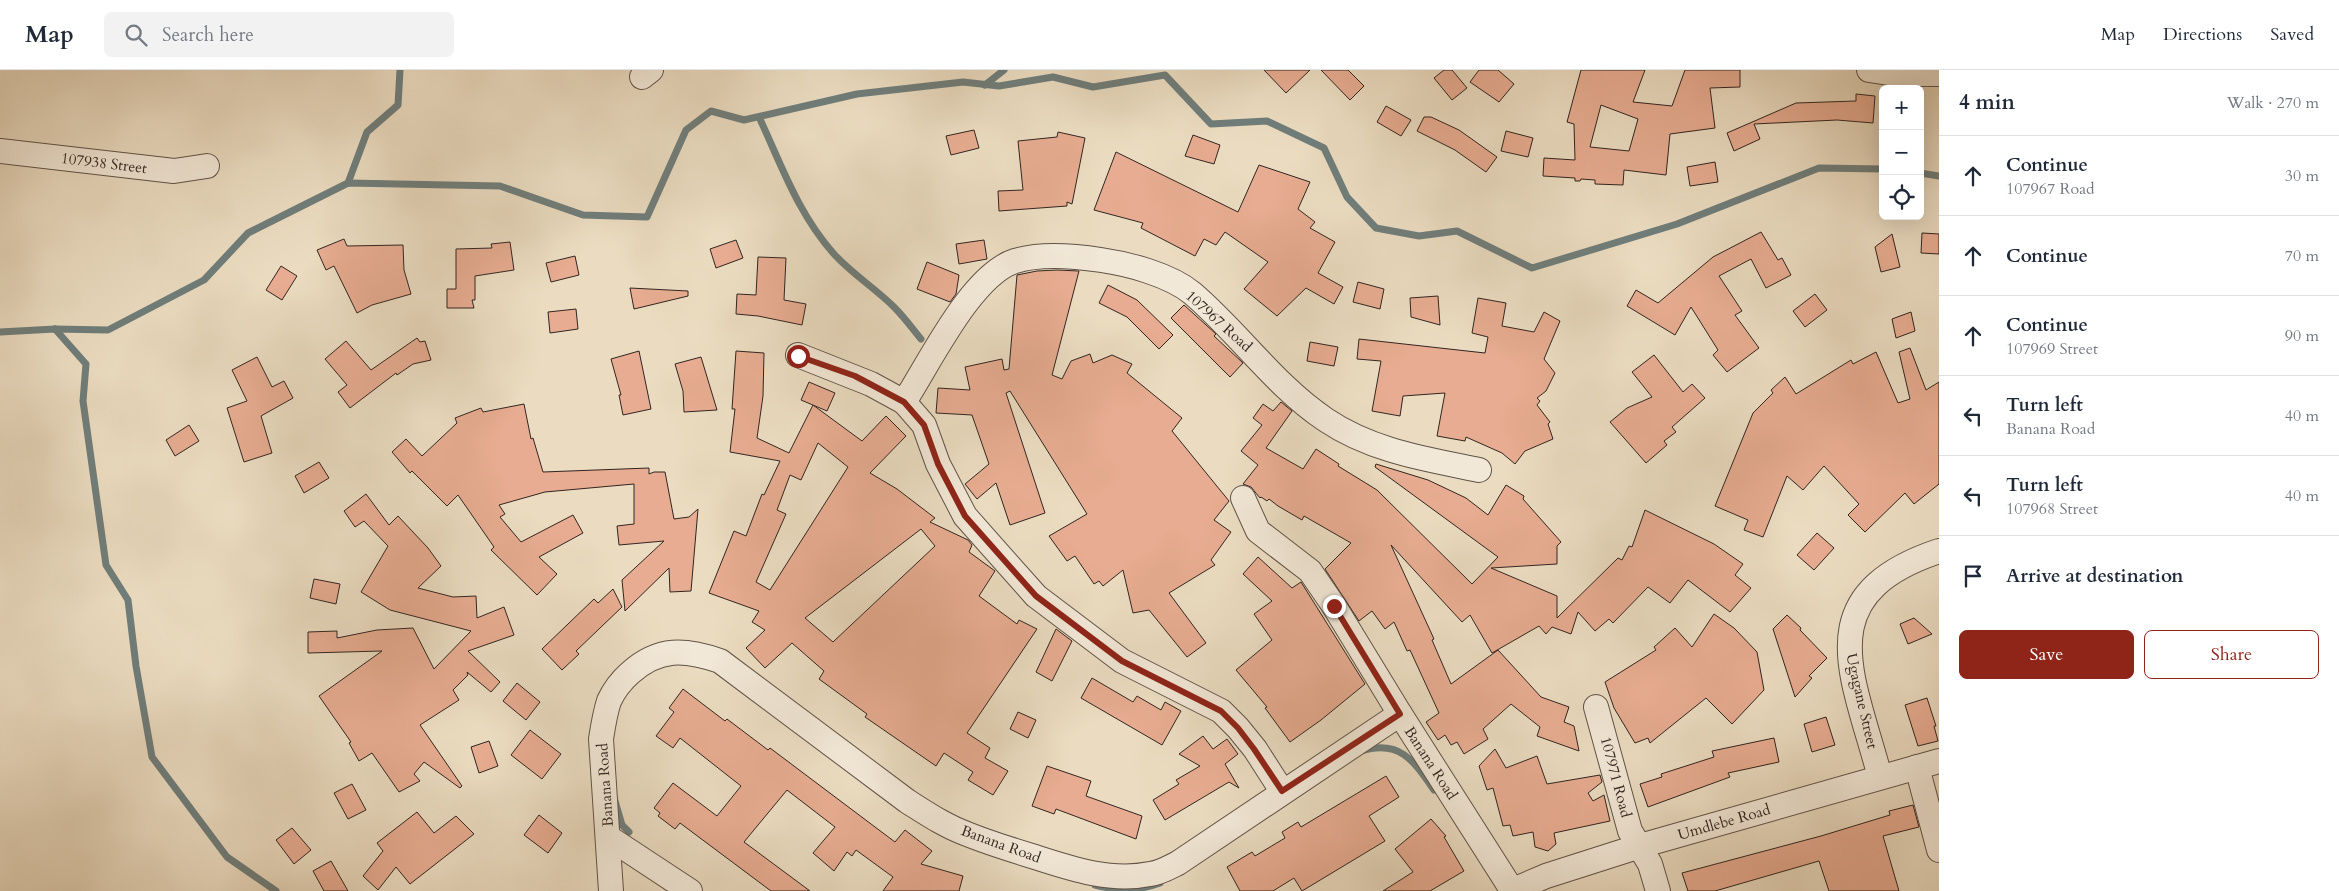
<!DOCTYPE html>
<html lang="en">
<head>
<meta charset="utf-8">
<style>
  body { margin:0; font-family:Cardo,serif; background:#f2f2f3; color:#1f2937 }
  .controls { position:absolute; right:15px; top:15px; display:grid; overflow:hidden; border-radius:8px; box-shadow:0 5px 20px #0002 }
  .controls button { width:45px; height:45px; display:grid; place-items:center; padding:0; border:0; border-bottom:1px solid #e0e1e3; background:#fff; color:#1f2937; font:25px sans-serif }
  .stop { position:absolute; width:15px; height:15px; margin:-11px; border:4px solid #8f2418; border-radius:50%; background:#fff }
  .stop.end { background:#8f2418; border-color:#fff; box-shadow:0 1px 5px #0008 }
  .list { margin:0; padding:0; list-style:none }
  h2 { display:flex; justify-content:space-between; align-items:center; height:65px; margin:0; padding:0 20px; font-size:21px }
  h2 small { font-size:16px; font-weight:400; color:#747a83 }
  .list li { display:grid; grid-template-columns:32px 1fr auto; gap:15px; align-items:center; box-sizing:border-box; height:80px; padding:0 20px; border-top:1px solid #e0e1e3 }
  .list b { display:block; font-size:19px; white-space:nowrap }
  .list p { margin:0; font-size:16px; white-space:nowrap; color:#747a83 }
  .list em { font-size:16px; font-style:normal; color:#747a83 }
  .actions { display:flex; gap:10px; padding:15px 20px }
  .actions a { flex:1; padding:11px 0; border:1px solid #8f2418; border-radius:8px; text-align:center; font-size:18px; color:#8f2418 }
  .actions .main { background:#8f2418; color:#fff }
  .icon { flex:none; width:28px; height:28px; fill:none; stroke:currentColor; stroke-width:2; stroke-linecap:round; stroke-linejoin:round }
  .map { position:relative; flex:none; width:1939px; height:821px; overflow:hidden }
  header { display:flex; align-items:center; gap:30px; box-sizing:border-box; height:70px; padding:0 25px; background:#fff; border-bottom:1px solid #e0e1e3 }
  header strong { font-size:24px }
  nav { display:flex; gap:28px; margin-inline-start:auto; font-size:18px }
  .search { width:350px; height:45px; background:#f2f2f3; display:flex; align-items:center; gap:12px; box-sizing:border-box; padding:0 18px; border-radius:8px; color:#747a83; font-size:19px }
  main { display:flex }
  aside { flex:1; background:#fff }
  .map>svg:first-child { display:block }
</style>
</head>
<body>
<header>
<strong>Map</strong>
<div class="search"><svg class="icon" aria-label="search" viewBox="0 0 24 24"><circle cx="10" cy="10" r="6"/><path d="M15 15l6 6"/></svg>Search here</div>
<nav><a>Map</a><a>Directions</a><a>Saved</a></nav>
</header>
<main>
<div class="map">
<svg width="1939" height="821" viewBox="0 0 1939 821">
  <rect width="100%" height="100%" fill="#ebdcc1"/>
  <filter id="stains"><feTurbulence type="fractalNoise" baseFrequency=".004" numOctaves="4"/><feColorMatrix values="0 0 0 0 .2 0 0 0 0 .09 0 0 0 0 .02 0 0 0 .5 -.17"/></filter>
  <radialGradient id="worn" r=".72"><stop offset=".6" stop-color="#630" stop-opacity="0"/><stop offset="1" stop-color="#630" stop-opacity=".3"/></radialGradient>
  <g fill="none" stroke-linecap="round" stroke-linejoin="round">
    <!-- stream -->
    <g stroke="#707e7b" stroke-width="7">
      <path d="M985,15L1004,0"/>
      <path d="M759,47C781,94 798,144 834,184C852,204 875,218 894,237C904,247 912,258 921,269"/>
      <path d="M1920,103L1939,106"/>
      <path d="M348,113L367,62L398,35L400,0"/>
      <path d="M55,259L86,294L83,331L106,495L128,530L136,596L152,687L227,787L276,821"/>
      <path d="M0,262L55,259L108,260L204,210L248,163L348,113L500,116L583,145L647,147L686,60L711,41L744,50L857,24L963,12L999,16L1053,7L1093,17L1165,5L1211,54L1267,51L1324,78L1347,127L1376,158L1419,166L1457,161L1532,198L1677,154L1819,98L1883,99"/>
      <path d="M1361,681C1400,669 1414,691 1434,720"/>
      <path d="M615,731L622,755L629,762"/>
      <path d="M1095,815C1118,821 1139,821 1160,813"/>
    </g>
  </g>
  <!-- building -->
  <g fill="#e7ac91" stroke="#322520" fill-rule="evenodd">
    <path d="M1264,0H1310L1286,23Z"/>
    <path d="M1321,0H1348L1364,16L1350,30Z"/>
    <path d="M1444,0H1452L1467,18L1452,30L1434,8Z"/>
    <path d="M1479,0H1498L1514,14L1499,32L1470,12Z"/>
    <path d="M1581,0H1645L1633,32L1672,36L1685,0H1740V17L1710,18L1715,58L1670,64L1666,105L1624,100L1623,115L1595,114V110L1581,109L1580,111H1575V108L1543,106L1544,88L1575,90L1574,54L1567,52ZM1601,35L1638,49L1629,81L1590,77Z"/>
    <path d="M1856,24L1875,26L1873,53L1837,50L1754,54L1760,69L1734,81L1727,63L1796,33L1856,31Z"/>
    <path d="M1386,36L1411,50L1401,66L1377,52Z"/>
    <path d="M1424,47H1431L1459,60L1497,87L1486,102L1455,80L1417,61Z"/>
    <path d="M974,60L979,78L951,85L946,66Z"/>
    <path d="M1506,61L1533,68L1528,87L1501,81Z"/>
    <path d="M1058,62L1085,68L1072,134L1067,132V136L999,141L998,121L1023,120L1018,71L1057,67Z"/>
    <path d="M1193,65L1220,75L1214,94L1185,86Z"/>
    <path d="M1116,82L1238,142L1259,95L1310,112L1298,139L1315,152L1310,158L1335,172L1318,203L1343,217L1334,234L1306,218L1277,246L1244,219L1268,192L1225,162L1216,175L1204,169L1195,186L1141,158L1143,153L1094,140Z"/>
    <path d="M1715,92L1718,112L1690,116L1687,97Z"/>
    <path d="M1761,162L1778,190L1782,188L1791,205L1766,218L1751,189L1719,206L1742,241L1735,245L1759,278L1727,302L1713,285L1718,280L1691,237L1675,265L1627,236L1636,220L1658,233L1713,187Z"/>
    <path d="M1922,163L1939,164V184L1921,183Z"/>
    <path d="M1892,164L1900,197L1881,202L1875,177Z"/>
    <path d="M344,169L347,176L403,175L404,200L411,224L372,235L357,243L334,196L326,200L317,180Z"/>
    <path d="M736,170L743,188L716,198L710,179Z"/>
    <path d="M984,170L987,189L959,194L956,174Z"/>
    <path d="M510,172L514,200L475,206V230H472L474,238H447V219H456V179L492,178L491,174Z"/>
    <path d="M575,186L579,205L551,212L546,193Z"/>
    <path d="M758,187L786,188L784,230L806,234L802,255L758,246L736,244L737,224L756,225Z"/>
    <path d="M927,192L959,205L956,224L950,232L917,219Z"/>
    <path d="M281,196L297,206L282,230L266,220Z"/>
    <path d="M1057,200L1079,201L1052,305L1062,309L1071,291L1090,284L1093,293L1112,285L1132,294L1127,303L1182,348L1172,361L1229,431L1214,450L1231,462L1211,490L1215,495L1169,523L1206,573L1187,587L1149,540L1133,543L1123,500L1103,516L1099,511L1094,514L1075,486L1067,491L1049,466L1087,444L1010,321L1006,323L1045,443L1010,455L996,413L977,429L965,414L989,394L972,345L936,343L938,318L970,320L965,297L1002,289L1004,300L1009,299L1017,205L1037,201Z"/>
    <path d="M1358,212L1384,219L1380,239L1353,232Z"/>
    <path d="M1108,215L1137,230L1173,265L1159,279L1127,247L1099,233Z"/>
    <path d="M630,218L688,221V226L634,239Z"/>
    <path d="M1815,224L1827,240L1805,257L1793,241Z"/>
    <path d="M1438,226L1440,255L1411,247L1410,228Z"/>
    <path d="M1478,228L1506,233L1502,256L1534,262L1544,242L1560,251L1544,289L1555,303L1546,321L1537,328L1540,331L1537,335L1550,352L1548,354L1553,369L1525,381L1515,394L1502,383L1466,367L1465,371L1437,366L1445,323L1403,326L1400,346L1372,341L1381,291L1357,289L1359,269L1485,283L1488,267L1472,263Z"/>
    <path d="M1184,235L1216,264L1214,266L1243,293L1230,307L1171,248Z"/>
    <path d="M576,239L578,259L550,263L548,242Z"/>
    <path d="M1911,242L1915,261L1896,268L1892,249Z"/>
    <path d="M417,268L420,272L425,271L431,290L413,294L397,305L396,303L350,338L338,322L347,315L325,289L346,271L371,300Z"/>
    <path d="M1310,272L1338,277L1334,296L1307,291Z"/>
    <path d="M1910,278L1926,320L1939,312V414L1914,434L1905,423L1865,462L1848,445L1859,434L1824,396L1803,420L1787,406L1763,467L1744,460L1748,450L1715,436L1753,343L1773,323L1771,320L1785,307L1796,324L1851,290L1853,294L1876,282L1898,333L1910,329L1899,282Z"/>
    <path d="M639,281L651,339L623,345L619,325H621L611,289Z"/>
    <path d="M736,281L764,283L763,326L757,368L789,383L813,335L862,371L886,346L906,366L870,403L897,419L935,448L930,452L968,470L972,475L969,482L995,501L979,526L1017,554L1019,550L1037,559L967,663L990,678L985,688L1008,701L993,725L968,710L973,702L944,683L936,696L865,647L867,644L819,609L824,601L792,573L765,598L746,578L765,560L752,552L759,541L709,523L734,461L746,466L762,424L764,425L780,391L730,382L735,339H732ZM818,373L848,397L770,520L756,512L786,444L777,440L790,405L801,410ZM921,459L935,476L833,572L805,548Z"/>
    <path d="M1654,285L1683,322L1692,314L1705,328L1672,357L1676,362L1664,371L1667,375L1646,393L1610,352L1627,338L1652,327L1632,302Z"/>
    <path d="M257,287L272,317L284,311L293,328L261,346L272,383L244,392L227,338L247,331L232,300Z"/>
    <path d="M701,287L717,340L684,342L683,321L675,294Z"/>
    <path d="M809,312L835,323L827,341L801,330Z"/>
    <path d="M1281,332L1292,341L1266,378L1303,399L1316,379L1339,394L1338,396L1377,420L1472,514L1498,487L1375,397L1376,394L1428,410L1466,428L1488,445L1506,415L1524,426L1523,429L1561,472L1557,476V494L1491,498L1557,526V548L1618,488L1622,490L1629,476L1632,477L1645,440L1714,474L1743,494L1735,505L1751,518L1730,542L1688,510L1670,533L1648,517L1613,553L1609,549L1595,561L1578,542L1571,564L1552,557L1546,564L1539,556L1492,583L1470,545L1462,552L1391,475L1434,569L1432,570L1451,614L1498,580L1541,627L1569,637L1564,652L1574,656L1579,681L1537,666L1540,657L1511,634L1483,659L1488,669L1464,684L1457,672L1451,675L1445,665L1438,670L1426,652L1439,643L1410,580L1407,581L1394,552L1385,559L1372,541L1359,551L1325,499L1351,473L1304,446L1302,450L1278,436L1269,429L1267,431L1261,427L1260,428L1251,417L1243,414L1258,395L1241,381L1262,355L1253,348L1263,334L1273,341Z"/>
    <path d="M524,334L531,369L533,368L543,402L649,398V404L654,402H665L674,449L689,447L698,439L691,521L670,522L669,498L625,541L622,510L664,471L619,475L617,456L634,454V414L545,422L499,435L505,444L500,447L521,472L573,445L583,463L539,487L557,504L537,525L491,480L494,477L458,425L447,436L412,401L410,403L392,382L406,369L422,386L457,353L455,348L481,338L483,342Z"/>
    <path d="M189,355L199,371L175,386L166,370Z"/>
    <path d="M319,392L329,408L304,423L295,406Z"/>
    <path d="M366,424L389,455L398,446L428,478L441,496L418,518L453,527L476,526L477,548L504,537L514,565L468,581L500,612L491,622L467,602L468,605L453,620L459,630L420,655L462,716L460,718L424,692L414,704L420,711L399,722L372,683L359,691L349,673L351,672L319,626L382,581L308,583V562L337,561V568L377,560L413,558L434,599L471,561L390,540L361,522L388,476L364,451L355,457L344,441Z"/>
    <path d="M1817,463L1834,478L1814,500L1797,485Z"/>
    <path d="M1258,487L1292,518L1301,512L1365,614L1321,650L1290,672L1265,638L1267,637L1236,600L1272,570L1254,544L1272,531L1243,504Z"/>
    <path d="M314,509L340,514L336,534L310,528Z"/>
    <path d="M613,519L622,537L576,581L579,584L562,600L542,579L594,529L598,533Z"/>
    <path d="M1714,544L1734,558L1757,582L1764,620L1732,654L1706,628L1650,673L1648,668L1635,673L1614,638L1605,612L1656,580L1654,577L1675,558L1692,577Z"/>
    <path d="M1787,545L1801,558L1800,560L1827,588L1809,606L1812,608L1795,627L1773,559Z"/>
    <path d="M1914,548L1932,564L1908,574L1900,554Z"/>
    <path d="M1056,559L1072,571L1052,611L1036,602Z"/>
    <path d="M1092,608L1133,632L1137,626L1161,640L1165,632L1181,641L1162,675L1081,628Z"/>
    <path d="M517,613L540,632L526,650L503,631Z"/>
    <path d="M683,619L725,651L727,649L768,680L770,678L895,772L905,760L932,781L921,794L963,806L959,821H883L893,807L856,780L852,786L847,782L834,801L813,783L835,757L787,720L744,772L810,821H771L680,753L675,759L658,746L660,743L654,738L673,713L717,746L741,716L680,668L673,678L656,666L674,642L669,638Z"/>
    <path d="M1927,628L1936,656H1934L1938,671L1918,676L1905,635Z"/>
    <path d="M1018,642L1036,650L1028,668L1010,659Z"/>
    <path d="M1826,647L1835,675L1812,682L1804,654Z"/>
    <path d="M530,660L561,684L542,709L511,685Z"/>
    <path d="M1203,666L1213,679L1227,669L1238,684L1225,694L1239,718L1229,712L1165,750L1153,730L1179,714L1176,710L1200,696L1179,684Z"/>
    <path d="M1774,668L1779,692L1728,703L1730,707L1648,737L1640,714L1662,707L1661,704L1714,687L1712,681Z"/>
    <path d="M489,671L498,696L479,703L471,677Z"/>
    <path d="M1495,679L1506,698L1537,686L1547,714L1600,705L1602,712L1588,723L1593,731L1604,725L1610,751L1554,763L1556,774L1548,781L1535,777L1533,762L1513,766L1510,755L1503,756L1493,718L1487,720L1479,696Z"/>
    <path d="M1047,696L1091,711L1086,726L1142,746L1136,769L1056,739L1054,744L1032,736Z"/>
    <path d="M1386,706L1399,727L1369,746L1385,771L1302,821L1294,808L1273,821H1240L1227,797L1252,782L1255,786L1285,768L1282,762L1298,752L1301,757Z"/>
    <path d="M352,714L366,740L348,749L334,723Z"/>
    <path d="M1913,735L1919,757L1883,766L1899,821H1829L1819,791L1715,821H1688L1682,803L1821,766L1890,745L1889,741Z"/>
    <path d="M417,742L434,763L456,746L474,764L410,814L396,797L378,820L363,806L383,781L377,773Z"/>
    <path d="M539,745L562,763L548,783L524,765Z"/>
    <path d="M1431,749L1446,766L1444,767L1464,801L1430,821H1383L1413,802L1395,779Z"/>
    <path d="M292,758L311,780L294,794L276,770Z"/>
    <path d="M331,791L348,821H324L313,801Z"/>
  </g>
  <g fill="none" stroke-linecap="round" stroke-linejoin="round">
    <!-- minor casing -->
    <g stroke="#605348" stroke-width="26">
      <g id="minor">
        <path d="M1869,0L1895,4H1939"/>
        <path d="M642,7L651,0"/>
        <path d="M0,81L174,101L207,96"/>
        <path d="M798,285L871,314L904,332C929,294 971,205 1015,191C1040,183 1075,186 1101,190C1129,194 1170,205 1192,223C1239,263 1275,316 1326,350C1372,381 1426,389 1479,400"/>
        <path d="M904,332L924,355L938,394L965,446L1036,526L1122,591L1221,641L1238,658L1255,679L1282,721"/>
        <path d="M1243,428L1258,461L1310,501L1334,536L1400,644"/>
        <path d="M1596,637L1630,761L1650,794L1658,821"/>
        <path d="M1917,697L1939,780"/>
        <path d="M1880,707C1853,605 1807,525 1939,481"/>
        <path d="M608,767L690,821"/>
        <path d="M611,821L601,669C603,656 605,643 609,631C614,620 621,611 630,603C659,577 685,579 720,591L907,731C926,743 945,756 967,764C989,773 1012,780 1035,787C1072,799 1111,812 1150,804C1160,803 1170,797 1178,793L1400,644L1512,820"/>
        <path d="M1511,821L1546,806L1640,776L1939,691"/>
      </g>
    </g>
    <!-- minor -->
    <use href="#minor" stroke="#f2e8d7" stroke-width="24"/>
  </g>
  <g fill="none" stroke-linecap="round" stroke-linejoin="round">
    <!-- route -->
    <path stroke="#8f2418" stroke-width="6" d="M798,286L855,306L904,332L924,355L938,394L965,446L1036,526L1122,591L1221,641L1238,658L1254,679L1282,721L1400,644L1334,536"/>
  </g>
  <g text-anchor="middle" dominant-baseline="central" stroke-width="4" stroke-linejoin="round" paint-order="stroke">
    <!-- street labels -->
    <g font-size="15" fill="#322520" stroke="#f2e8d7">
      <text transform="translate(104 93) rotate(7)">107938 Street</text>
      <text transform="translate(1219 251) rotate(42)">107967 Road</text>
      <text transform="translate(1862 631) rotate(77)">Ugagane Street</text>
      <text transform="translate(1431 693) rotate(57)">Banana Road</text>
      <text transform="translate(1616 707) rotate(75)">107971 Road</text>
      <text transform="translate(605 715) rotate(-94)">Banana Road</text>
      <text transform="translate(1724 752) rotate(-16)">Umdlebe Road</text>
      <text transform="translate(1001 774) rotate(20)">Banana Road</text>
    </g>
  </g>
  <rect width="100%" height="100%" filter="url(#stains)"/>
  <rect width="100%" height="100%" fill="url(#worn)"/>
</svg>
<div class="controls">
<button>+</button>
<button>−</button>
<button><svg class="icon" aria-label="locate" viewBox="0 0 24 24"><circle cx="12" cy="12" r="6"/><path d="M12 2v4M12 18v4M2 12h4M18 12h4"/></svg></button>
</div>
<div class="stop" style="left:798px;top:286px"></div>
<div class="stop end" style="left:1334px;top:536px"></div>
</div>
<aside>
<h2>4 min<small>Walk · 270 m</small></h2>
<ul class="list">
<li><svg class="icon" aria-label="ahead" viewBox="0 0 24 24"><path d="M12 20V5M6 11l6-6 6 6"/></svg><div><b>Continue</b><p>107967 Road</p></div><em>30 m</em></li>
<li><svg class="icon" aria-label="ahead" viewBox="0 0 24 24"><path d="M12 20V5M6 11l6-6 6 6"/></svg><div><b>Continue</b></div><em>70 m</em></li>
<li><svg class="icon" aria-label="ahead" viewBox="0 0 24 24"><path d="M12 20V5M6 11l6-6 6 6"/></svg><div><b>Continue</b><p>107969 Street</p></div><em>90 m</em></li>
<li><svg class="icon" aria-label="left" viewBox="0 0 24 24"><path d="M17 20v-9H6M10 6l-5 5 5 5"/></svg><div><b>Turn left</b><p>Banana Road</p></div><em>40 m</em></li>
<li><svg class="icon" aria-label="left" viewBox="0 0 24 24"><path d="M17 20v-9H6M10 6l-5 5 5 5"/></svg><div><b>Turn left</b><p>107968 Street</p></div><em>40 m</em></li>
<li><svg class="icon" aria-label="arrive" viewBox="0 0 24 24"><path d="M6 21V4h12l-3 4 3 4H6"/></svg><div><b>Arrive at destination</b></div></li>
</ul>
<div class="actions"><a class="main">Save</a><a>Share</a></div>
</aside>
</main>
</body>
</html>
